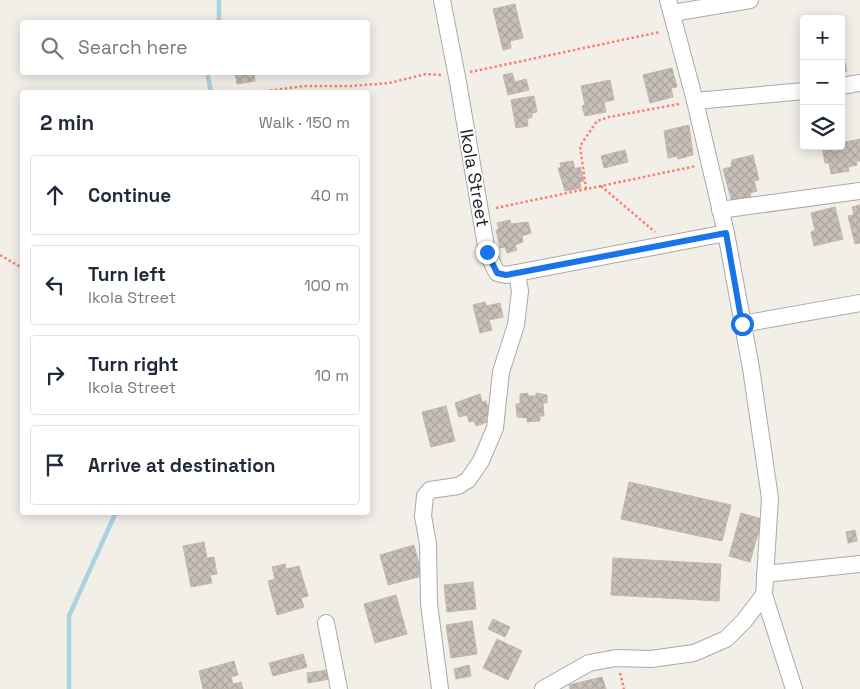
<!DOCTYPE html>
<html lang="en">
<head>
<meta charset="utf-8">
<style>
  body { margin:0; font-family:"Space Grotesk",sans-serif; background:#f2f2f3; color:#1f2937 }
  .controls { position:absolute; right:15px; top:15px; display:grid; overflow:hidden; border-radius:5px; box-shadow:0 2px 12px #0003 }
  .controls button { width:45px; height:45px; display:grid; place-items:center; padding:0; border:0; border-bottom:1px solid #e0e1e3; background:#fff; color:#1f2937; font:25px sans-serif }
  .stop { position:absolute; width:15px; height:15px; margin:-11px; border:4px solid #1a73e8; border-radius:50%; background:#fff }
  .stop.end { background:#1a73e8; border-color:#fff; box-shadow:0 1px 5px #0008 }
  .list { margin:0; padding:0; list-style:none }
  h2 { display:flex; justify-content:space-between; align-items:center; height:65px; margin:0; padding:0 20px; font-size:21px }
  h2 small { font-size:16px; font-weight:400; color:#747a83 }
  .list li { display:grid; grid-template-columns:32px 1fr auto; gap:15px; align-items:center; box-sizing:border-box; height:80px; margin:0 10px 10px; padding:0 10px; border:1px solid #e0e1e3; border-radius:5px }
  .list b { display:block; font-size:19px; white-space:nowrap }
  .list p { margin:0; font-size:16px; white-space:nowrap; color:#747a83 }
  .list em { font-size:16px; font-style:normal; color:#747a83 }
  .icon { flex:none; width:28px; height:28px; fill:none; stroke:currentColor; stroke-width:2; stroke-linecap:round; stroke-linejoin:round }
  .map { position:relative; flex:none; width:860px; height:689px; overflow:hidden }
  .search { position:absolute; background:#fff; box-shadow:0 2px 12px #0003; left:20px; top:20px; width:350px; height:55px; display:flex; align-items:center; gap:12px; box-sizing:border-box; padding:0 18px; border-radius:5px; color:#747a83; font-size:19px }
  .panel { position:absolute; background:#fff; box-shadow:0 2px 12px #0003; left:20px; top:90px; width:350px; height:425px; border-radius:5px }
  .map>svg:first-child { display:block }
</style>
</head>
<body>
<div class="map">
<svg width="860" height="689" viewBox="0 0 860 689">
  <defs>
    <pattern id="building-cross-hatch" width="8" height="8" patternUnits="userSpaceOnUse" patternTransform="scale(1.25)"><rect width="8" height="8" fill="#c7bfb8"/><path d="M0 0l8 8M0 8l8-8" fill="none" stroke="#aba49e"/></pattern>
  </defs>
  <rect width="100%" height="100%" fill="#f2efe9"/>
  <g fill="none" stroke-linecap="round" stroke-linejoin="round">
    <!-- stream -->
    <g stroke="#aad3df" stroke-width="4.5">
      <path d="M219,0V22"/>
      <path d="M207,72L211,92"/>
      <path d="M69,689V616L116,512"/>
    </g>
  </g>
  <!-- building -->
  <g fill="url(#building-cross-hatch)" stroke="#c4b6ab">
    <path d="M515,4L523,38L510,41L511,48L503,50L493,9Z"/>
    <path d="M841,47L847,71L841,73Z"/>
    <path d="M672,68L677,87L671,88L673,97L650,103L643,75Z"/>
    <path d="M235,72H254L255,81L237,84Z"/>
    <path d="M512,73L515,82L526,79L529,90L508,95L503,75Z"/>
    <path d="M610,80L614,100L604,102L606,112L585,116L582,106L585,105L581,86Z"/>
    <path d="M534,96L537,112L532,113V117L527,119L528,126L516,128L511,100Z"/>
    <path d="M689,125L693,155L678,159L677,156L668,158L664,131Z"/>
    <path d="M860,139V161H856L857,165L848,167L849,171L831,174L829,163H825L822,147L841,146V143Z"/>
    <path d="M625,150L628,162L604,168L601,156Z"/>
    <path d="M753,155L759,180L754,181L757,191L750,193L752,201L733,206L723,169L731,167L732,160Z"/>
    <path d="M573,161L575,169L580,167L584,181L580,182L581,188L565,191L558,168H561L560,163Z"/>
    <path d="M860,205V243L855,244L848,216L854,215L852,207Z"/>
    <path d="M835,207L843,239L814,246L811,232L815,230L811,213Z"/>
    <path d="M510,220L511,224L528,222L531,233L522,236L523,242L515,245L517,250L507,253L505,247L500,248L496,230L499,229L497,223Z"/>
    <path d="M485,302L486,306L500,303L503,317L489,320L492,330L480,333L473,305Z"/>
    <path d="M528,393V396H536V393L547,395V403H543L544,416H540V421L527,422V418L517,417L516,404H520V394Z"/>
    <path d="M480,394L482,402L486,401L490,416L485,417L487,422L476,426L474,421L469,422L467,415L459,417L455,403Z"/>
    <path d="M446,406L455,441L431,447L422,412Z"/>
    <path d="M629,482L731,505L722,541L621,519Z"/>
    <path d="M741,513L762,519L750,562L729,556Z"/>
    <path d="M855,530L857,541L848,543L846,532Z"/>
    <path d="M204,542L207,558L214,557L217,574L210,575L212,583L191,587L183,546Z"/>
    <path d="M414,545L422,576L388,585L380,555Z"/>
    <path d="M613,558L721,564L719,601L611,595Z"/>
    <path d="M285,564L286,569L299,566L308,596L301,598L304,607L277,615L268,581L275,579L272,567Z"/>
    <path d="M473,582L476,609L447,612L444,585Z"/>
    <path d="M396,595L407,634L375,643L364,604Z"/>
    <path d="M493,619L510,627L505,637L488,629Z"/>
    <path d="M472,621L477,654L451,658L446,625Z"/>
    <path d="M497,639L522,651L508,680L483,668Z"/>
    <path d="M303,654L307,667L273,676L269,663Z"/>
    <path d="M234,661L238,675L231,677L233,684L241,682L243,689H203L199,671Z"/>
    <path d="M469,665L471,676L456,679L454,669Z"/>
    <path d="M329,670L330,679L308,683L307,673Z"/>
    <path d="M602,677L606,689H570L569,685Z"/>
  </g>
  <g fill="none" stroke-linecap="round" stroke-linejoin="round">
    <!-- street casing -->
    <g stroke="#a9a9a9" stroke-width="18">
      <g id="street">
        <path d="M442,0L458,82L487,252L497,273L506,275L726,233"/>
        <path d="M668,0L695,101L726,233L751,368L770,498L764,595L794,689"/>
        <path d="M672,13L750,0"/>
        <path d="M841,86L860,83"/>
        <path d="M695,101L804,91"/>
        <path d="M720,210L860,191"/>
        <path d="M742,324L860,303"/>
        <path d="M765,574L860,564"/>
        <path d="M326,623L339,689"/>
        <path d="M440,689L429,604L428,544L423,516L425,496L430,490L458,486L468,480L481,461L495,428L501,372L516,325L520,291L517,273"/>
        <path d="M543,689L589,663L616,658L651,659L694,653L726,639L744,621L764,595"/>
      </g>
    </g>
    <!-- path -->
    <g stroke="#fa8072" stroke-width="2.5" stroke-dasharray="2.5 2.5" stroke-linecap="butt">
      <path d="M470,72L660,32"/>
      <path d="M260,92L304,86H351L389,83L426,74L442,75"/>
      <path d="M601,186L655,232"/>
      <path d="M586,189L580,146L597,121L609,117L679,104"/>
      <path d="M496,208L696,166"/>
      <path d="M0,255L22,268"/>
      <path d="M620,673L624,689"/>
    </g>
    <!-- street -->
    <use href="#street" stroke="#fff" stroke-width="16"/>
  </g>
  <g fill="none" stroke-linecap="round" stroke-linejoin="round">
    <!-- route -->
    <path stroke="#1a73e8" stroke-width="6" d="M487,252L497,273L506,275L726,233L742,324"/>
  </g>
  <g text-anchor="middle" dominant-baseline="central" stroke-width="4" stroke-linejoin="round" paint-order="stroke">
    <!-- street labels -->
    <g font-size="18" fill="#222" stroke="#fff">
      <text transform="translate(475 178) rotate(80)">Ikola Street</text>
    </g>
  </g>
</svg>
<div class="controls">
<button>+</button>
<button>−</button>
<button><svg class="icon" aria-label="layers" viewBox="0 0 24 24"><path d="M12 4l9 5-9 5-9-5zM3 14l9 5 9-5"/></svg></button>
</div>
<div class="stop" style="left:742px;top:324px"></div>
<div class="stop end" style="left:487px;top:252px"></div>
<div class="search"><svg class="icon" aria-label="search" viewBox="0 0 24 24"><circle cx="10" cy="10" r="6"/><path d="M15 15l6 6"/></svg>Search here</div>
<section class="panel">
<h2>2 min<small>Walk · 150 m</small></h2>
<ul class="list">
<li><svg class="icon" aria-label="ahead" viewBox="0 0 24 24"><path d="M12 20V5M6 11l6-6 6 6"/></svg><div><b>Continue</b></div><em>40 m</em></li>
<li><svg class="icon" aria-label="left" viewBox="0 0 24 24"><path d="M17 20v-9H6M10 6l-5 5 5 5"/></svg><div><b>Turn left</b><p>Ikola Street</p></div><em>100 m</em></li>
<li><svg class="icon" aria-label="right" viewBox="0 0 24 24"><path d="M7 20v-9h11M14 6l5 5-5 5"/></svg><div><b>Turn right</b><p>Ikola Street</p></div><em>10 m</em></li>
<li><svg class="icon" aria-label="arrive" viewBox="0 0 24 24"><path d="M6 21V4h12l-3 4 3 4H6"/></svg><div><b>Arrive at destination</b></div></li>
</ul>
</section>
</div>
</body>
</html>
